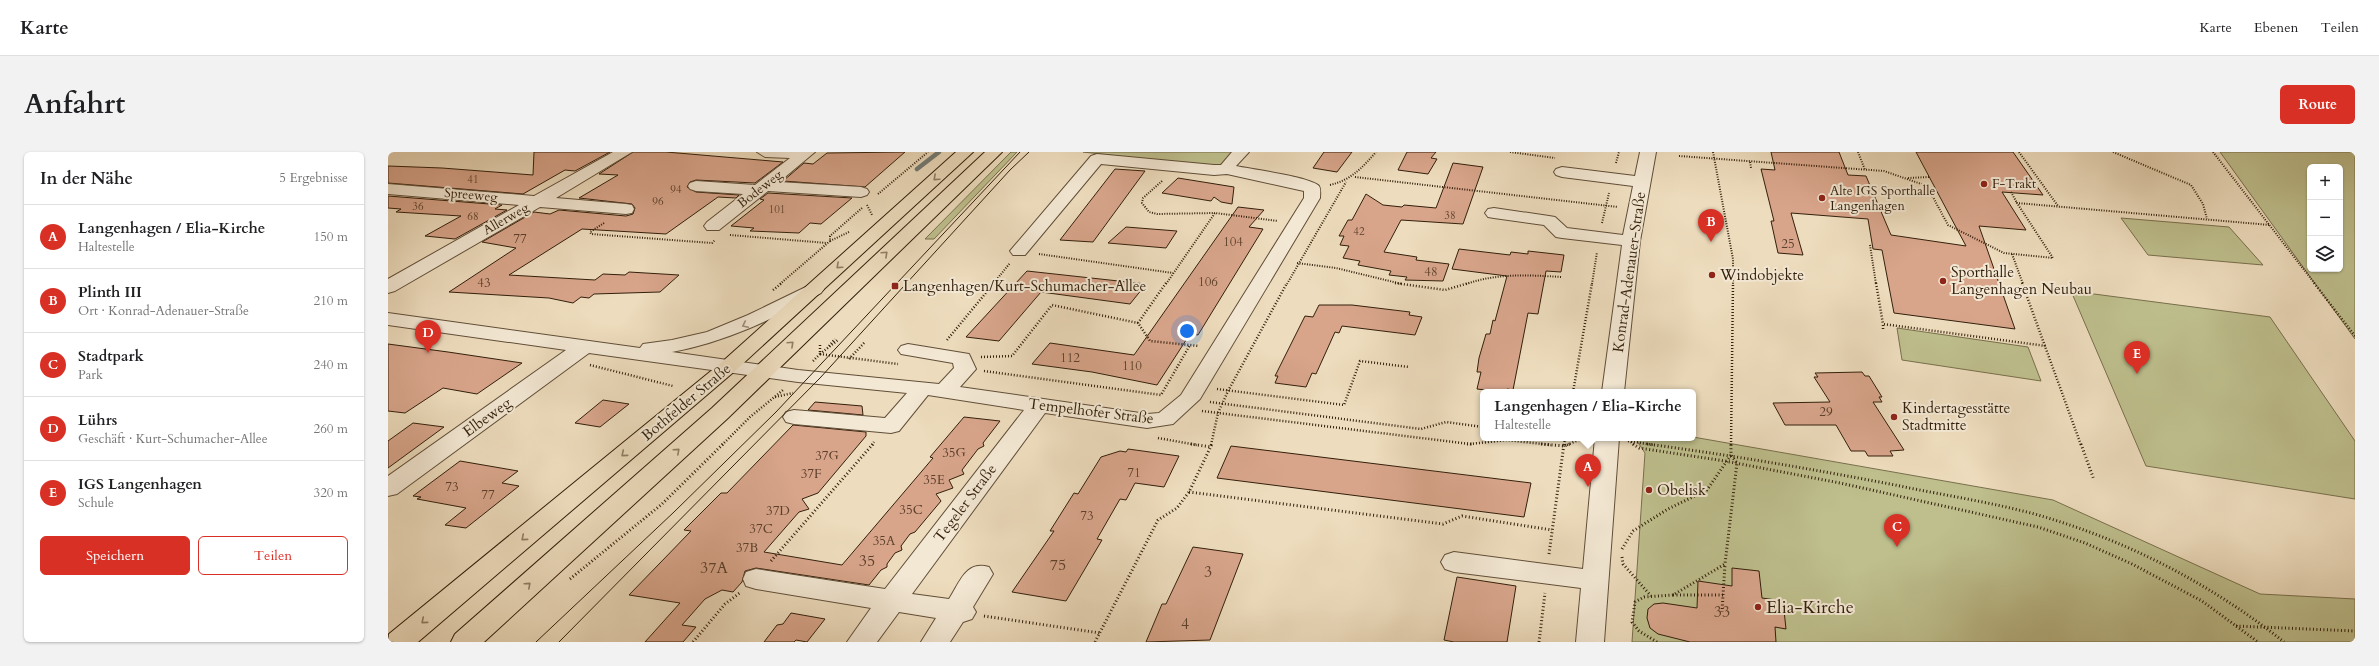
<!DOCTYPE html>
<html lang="de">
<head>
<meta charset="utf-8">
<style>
  body { margin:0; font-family:Cardo,serif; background:#f2f2f2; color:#202124 }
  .controls { position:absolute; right:12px; top:12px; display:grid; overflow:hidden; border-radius:6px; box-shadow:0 1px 3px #0004 }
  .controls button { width:36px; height:36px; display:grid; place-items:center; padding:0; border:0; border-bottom:1px solid #e0e0e0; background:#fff; color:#202124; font:20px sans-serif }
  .you { position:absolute; left:799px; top:179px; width:14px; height:14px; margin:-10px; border:3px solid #fff; border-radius:50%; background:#1a73e8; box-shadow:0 0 0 6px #1a73e833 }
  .badge { display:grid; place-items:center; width:26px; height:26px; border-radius:50%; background:#d93025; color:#fff; font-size:13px; font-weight:700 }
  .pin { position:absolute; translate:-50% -33px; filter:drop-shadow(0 1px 2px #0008) }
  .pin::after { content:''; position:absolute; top:21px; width:14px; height:12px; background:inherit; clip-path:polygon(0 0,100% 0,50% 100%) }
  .popup { position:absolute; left:1092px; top:237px; width:216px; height:52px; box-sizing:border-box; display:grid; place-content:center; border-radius:6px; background:#fff; filter:drop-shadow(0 1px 3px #0005); font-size:13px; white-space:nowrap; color:#757577 }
  .popup b { font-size:15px; color:#202124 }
  .popup::after { content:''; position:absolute; left:50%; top:100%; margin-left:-8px; border:8px solid transparent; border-top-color:#fff }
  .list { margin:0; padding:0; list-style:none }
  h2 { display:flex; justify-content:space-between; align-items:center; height:52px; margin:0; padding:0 16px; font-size:17px }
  h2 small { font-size:13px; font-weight:400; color:#757577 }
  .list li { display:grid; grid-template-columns:26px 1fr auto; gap:12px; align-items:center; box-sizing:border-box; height:64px; padding:0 16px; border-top:1px solid #e0e0e0 }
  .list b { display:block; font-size:15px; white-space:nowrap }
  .list p { margin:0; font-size:13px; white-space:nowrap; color:#757577 }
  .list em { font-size:13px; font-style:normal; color:#757577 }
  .actions { display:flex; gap:8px; padding:12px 16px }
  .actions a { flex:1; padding:9px 0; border:1px solid #d93025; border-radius:6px; text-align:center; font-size:14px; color:#d93025 }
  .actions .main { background:#d93025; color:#fff }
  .icon { flex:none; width:22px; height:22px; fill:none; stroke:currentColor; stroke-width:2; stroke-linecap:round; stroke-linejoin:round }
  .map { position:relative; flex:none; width:1967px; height:490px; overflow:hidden; border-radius:6px }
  header { display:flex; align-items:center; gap:24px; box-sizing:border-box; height:56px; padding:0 20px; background:#fff; border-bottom:1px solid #e0e0e0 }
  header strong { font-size:19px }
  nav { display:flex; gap:22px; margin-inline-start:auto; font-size:14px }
  .intro { display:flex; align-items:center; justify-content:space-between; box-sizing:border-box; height:96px; padding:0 24px }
  h1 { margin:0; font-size:28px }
  .button { padding:10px 18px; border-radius:6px; background:#d93025; color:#fff; font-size:14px; font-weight:700 }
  main { display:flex; gap:24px; padding:0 24px }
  aside { flex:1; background:#fff; border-radius:6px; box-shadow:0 1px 3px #0004 }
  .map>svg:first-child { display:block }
</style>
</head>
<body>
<header>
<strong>Karte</strong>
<nav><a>Karte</a><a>Ebenen</a><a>Teilen</a></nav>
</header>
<div class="intro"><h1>Anfahrt</h1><a class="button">Route</a></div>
<main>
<aside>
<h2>In der Nähe<small>5 Ergebnisse</small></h2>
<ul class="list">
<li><span class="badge">A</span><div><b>Langenhagen / Elia-Kirche</b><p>Haltestelle</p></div><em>150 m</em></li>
<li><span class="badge">B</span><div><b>Plinth III</b><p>Ort · Konrad-Adenauer-Straße</p></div><em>210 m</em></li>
<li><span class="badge">C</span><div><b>Stadtpark</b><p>Park</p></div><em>240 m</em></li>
<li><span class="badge">D</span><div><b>Lührs</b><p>Geschäft · Kurt-Schumacher-Allee</p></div><em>260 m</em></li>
<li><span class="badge">E</span><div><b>IGS Langenhagen</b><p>Schule</p></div><em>320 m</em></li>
</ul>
<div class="actions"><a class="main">Speichern</a><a>Teilen</a></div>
</aside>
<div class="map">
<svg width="1967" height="490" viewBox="0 0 1967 490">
  <rect width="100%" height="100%" fill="#eddcbd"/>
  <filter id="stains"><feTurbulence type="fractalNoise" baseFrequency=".005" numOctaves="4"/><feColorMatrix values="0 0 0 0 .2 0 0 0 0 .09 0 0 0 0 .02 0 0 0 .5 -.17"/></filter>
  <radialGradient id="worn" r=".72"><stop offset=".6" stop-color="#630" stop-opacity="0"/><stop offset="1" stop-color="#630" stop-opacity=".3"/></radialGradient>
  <!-- green -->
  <g fill="#bebf8d" stroke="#786f4c" fill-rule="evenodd">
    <path d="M623,0H629L546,87H537Z"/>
    <path d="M695,0H848L831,16Z"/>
    <path d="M1832,0H1967V187ZM1922,15H1952V117H1922Z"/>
    <path d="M1733,66L1841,75L1875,113L1760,103Z"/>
    <path d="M1683,139L1882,165L1967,289V347L1758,314Z"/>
    <path d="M1509,176L1640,195L1653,229L1514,208Z"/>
    <path d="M1305,285L1665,348L1872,442L1967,447V490H1244L1257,301L1247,286Z"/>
  </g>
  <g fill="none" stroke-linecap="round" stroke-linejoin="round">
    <!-- stream -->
    <path stroke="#727b75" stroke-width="4.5" d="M529,17L551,0"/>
  </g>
  <!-- building -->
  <g fill="#d8a58b" stroke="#321f0b">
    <path d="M146,0H222L187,19L177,18L135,42L0,31V14L54,16L145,23Z"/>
    <path d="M245,0H278L395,10L367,31L308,28L302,30L299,35L308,40L351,43L348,46L330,45L278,82L194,77L121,123L207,128L215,122L237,123L241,120L291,123L272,140L206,142L201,146L193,145L185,151L161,146L61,140L128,96L94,90L146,60L162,62L171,58L238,64L245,62L247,56L244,52L191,46L230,23L211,22Z"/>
    <path d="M517,0L477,35L395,29L416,11L425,12L439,1Z"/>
    <path d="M936,0H964L949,20L925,16Z"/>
    <path d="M1019,0H1048L1043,6L1049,7L1040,22L1010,18Z"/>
    <path d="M1383,0H1451L1460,23L1478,24L1503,83L1578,94L1528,0H1625L1655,43L1614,40L1638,78L1591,74L1627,177L1506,161L1494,98L1485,97L1480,67L1403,61L1415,103L1390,101L1383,69H1386L1373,17L1387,18Z"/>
    <path d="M1065,11L1095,15L1075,72L1013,68L996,100L1029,105L1028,108L1061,112L1055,129L1017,128L1019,125L1001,123L1003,119L970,113L972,109L955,106L961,94L952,93L956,84H951L960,68H964L978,42L995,53L1014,55L1016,53L1048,56Z"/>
    <path d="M727,17L757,19L705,90L672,88Z"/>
    <path d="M790,26L846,35L844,52L833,50L826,45L823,49L774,41Z"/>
    <path d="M380,41L464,46L433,72L422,71L411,81L362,79L366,76L343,74L376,48L372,47Z"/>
    <path d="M0,44L114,53L107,57L119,58L67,87L37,84L73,64L8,60L13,57L0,56Z"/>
    <path d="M850,55L876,58L861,75L875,77L810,183L802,182L769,233L704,220L644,212L662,191L746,203Z"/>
    <path d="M738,75L789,79L778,96L720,91Z"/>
    <path d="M1071,97L1122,103L1123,100L1140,102V99L1176,103L1173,120L1158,119L1150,162L1140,161L1125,238L1119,237L1116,240L1089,237L1093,220H1089L1091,206L1098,182H1102L1105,168L1107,169L1119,124L1064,117Z"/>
    <path d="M639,119L758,132L742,152L653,140L611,189L578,185Z"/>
    <path d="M931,153H964L1022,160L1021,163L1034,165L1027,183L954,174L951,181L947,180L928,222L924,221L918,235L887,231L890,224H887L917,164L925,165Z"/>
    <path d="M0,192L60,200L134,211L89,242L55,236L17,261L0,259Z"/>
    <path d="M1474,220L1477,224H1481L1494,245H1491L1494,250H1485L1516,298L1502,299L1505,304H1480L1477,299H1463L1448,273H1397L1385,251L1442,250L1426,225H1430L1427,221Z"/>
    <path d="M215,248L241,252L212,275L187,271Z"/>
    <path d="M427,250L474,254L475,263L420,258Z"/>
    <path d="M576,265L612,269L595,291L596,294L590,297L574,318L576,322L561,328L565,336L548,342L553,349L527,380L522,382L513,394L514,398L507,401L499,412V415L493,418L481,433L368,416L357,419L354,430L345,440L334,438L317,447L294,473L308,475L295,490H257L292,451L241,443L303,379L296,378L333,341H339L405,273L478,280V284L430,341L414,347L421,357L411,360L376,400L454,413L534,319L545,306L542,305Z"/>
    <path d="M25,271L56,275L0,316V289Z"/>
    <path d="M843,294L1143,331L1136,365L829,326Z"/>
    <path d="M740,297L791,304L776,335L747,331L738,348L732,347L709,387L714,388L678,449L624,440L666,379H662L686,341L690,342L713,305L732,299L738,300Z"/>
    <path d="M72,309L130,319L114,331L131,334L78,376L57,373L78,356L29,347L33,345L25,344Z"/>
    <path d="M805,395L855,402L822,488L758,490L774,452H778Z"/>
    <path d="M1344,416L1371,419L1374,446L1395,449L1398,477L1387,475L1388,490H1302L1270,482L1262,476L1259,466L1260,457L1266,452L1275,451L1309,456L1310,429L1344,434Z"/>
    <path d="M1069,425L1128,434L1119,490H1066L1056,488Z"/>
    <path d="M403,461L437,467L419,490L408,488L406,490H376L389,473L395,472Z"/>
  </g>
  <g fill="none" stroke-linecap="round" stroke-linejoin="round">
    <!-- minor casing -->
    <g stroke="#614e38" stroke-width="2">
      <g id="minor">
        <path d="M225,0H244L168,46L238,52L244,53L246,57L244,61L238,62L152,55L7,139L0,141V127L131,53L0,42V32L146,44Z"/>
        <path d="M369,0H427L391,30L473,35L479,37L481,40L479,43L473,45L380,39L331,78H319L316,74L319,70L355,42L308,39L302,37L300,34L302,31L308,29L367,33L402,6L377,5Z"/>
        <path d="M844,0H861L848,14C862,17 923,25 931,34C933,37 932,42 932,46L812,247L785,272L759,276L657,261L524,442L561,447C572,430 578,408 601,415L605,422L585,455L588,460L584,467L575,470L562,490H533L548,466L511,460L489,490H459L483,456L368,437L358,434L355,427L358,420L368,417L497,437L636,258L540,243L511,279L503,281L406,272L398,270L395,265L398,260L406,258L497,266L519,241L410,230L201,201L9,342L0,344V324L178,198L0,173V161L252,196L255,192L284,188L319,180L360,163L426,131L433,133L436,137L433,141C385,167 338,190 284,200L410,218L551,232L566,216L565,211L513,202L510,198L513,194L520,192L581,202L588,217L572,235L759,262L771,261L793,243L916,46V39L839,22L826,23L713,12L637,103H625L622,99L703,4L709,2L826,13H833Z"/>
        <path d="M1252,0H1268L1252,89L1236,240H1214L1234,93L1174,86L1168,85L1156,73L1106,66L1100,65L1097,61L1100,57L1106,56L1161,64L1167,65L1179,76L1235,83L1245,34L1174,25L1168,23L1166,20L1168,17L1174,15L1247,24Z"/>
        <path d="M1207,286H1231L1216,490H1188L1193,436L1066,420L1057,417L1053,410L1057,403L1066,400L1195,417Z"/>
      </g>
    </g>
    <!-- major casing -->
    <g stroke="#321f0b" stroke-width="2">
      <g id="major">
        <path d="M568,0H585L348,218L30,490H0L1,482L334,210Z"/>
        <path d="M597,0H614L340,266L96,490H63L67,482L324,256Z"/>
      </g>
    </g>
    <!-- path-far2 -->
    <g stroke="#321f0b" stroke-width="2" stroke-dasharray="1 1.5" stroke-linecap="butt">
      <path d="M1122,0L1167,6"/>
      <path d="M1325,0L1345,107V132"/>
      <path d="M1470,0L1477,18"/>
      <path d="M1631,0L1670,54"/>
      <path d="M1725,0L1803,33L1815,52L1819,67"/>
      <path d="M1825,0L1927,132"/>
      <path d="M1291,4L1496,19L1539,34L1560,73L1616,101L1665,106L1629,51L1882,73"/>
      <path d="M1362,10L1363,16"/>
      <path d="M1228,11L1231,0"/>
      <path d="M967,25L1230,55"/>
      <path d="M1520,26L1541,25"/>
      <path d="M774,29L755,46L754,51L761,60L769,62L827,61"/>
      <path d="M942,33C963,28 974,16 988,0"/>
      <path d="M1623,40L1629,51"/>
      <path d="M490,42L540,0"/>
      <path d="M479,53L484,63"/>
      <path d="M216,71L202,80L203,82L324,91L327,88"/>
      <path d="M1214,71L1221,41"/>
      <path d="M342,83L439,91"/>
      <path d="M442,89L461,80"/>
      <path d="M1482,93L1488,132"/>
      <path d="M651,102L785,121"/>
      <path d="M1624,102L1635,132"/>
      <path d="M909,111L948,116L1014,132"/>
      <path d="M392,132L442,89V84L474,56"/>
      <path d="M605,132L622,111"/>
      <path d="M778,132L827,61L890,69"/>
      <path d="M899,132L958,30"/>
      <path d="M1078,132C1110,121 1140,123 1174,125"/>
      <path d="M1204,132L1209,100"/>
    </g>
    <!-- path-far1 -->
    <g stroke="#321f0b" stroke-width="2.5" stroke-dasharray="1 2" stroke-linecap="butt">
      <path d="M778,131L750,171L762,189L811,194"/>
      <path d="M1007,131L1057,138L1081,131"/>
      <path d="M1488,131L1495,172"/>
      <path d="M1634,131L1693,293"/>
      <path d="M1926,131L1967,184"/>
      <path d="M385,138L394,131"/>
      <path d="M1495,177V172L1658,194"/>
      <path d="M559,188L606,131"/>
      <path d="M441,194L447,187"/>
      <path d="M432,202L510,212"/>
      <path d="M432,202L450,188"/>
      <path d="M593,205L624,204L664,153L750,171"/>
      <path d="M461,207L477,190"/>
      <path d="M425,209L432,202V191"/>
      <path d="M202,213L285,234"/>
      <path d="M596,219L773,243L802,193"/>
      <path d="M829,237L956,253L972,209L1021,215"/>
      <path d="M1185,240L1204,131"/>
      <path d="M387,245L405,241"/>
      <path d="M822,250L1033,277L1058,270L1095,275"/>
      <path d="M814,259L1082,292L1119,288L1163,293"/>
      <path d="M770,286L809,293"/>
      <path d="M1240,289L1266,293"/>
      <path d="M1243,290L1246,293"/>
      <path d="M334,293L362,265L395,238"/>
      <path d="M484,293L486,290"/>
      <path d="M823,293L830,261L840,239L899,131"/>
      <path d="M1176,293L1177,286"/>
      <path d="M1179,293L1195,286"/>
      <path d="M1343,293L1345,131"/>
    </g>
    <!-- path -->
    <g stroke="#321f0b" stroke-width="3" stroke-dasharray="1 2.5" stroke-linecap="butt">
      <path d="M803,292L823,295"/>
      <path d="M1079,292H1086"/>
      <path d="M1153,292L1176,294L1182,292"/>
      <path d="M1245,292L1251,296L1337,309L1452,331L1650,375L1697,391L1744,412L1814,449L1870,490"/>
      <path d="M1259,292C1342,303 1424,317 1507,333C1554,343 1603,350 1650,363C1740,389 1823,432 1896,490"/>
      <path d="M1693,292L1706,328"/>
      <path d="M801,340L1055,372L1074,364L1164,378"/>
      <path d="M1234,397L1245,379L1280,357L1319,338L1343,303V292"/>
      <path d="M1161,402L1176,292"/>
      <path d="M1234,405L1235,412L1263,444"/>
      <path d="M383,409L485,292"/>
      <path d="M182,427L274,352L335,292"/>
      <path d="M1285,443H1335L1334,460"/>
      <path d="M1335,443L1337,412"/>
      <path d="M596,464L712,481"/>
      <path d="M1848,474L1967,479"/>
      <path d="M305,490L337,452L353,440"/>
      <path d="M707,490L770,368L789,356L801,340L824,292"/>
      <path d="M1151,490L1157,441"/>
      <path d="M1269,490L1251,479L1244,470L1247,450L1256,445L1285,443L1337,412L1349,311L1343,303"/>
    </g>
    <!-- minor -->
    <use href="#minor" fill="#f3e8d4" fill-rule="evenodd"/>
    <!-- major -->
    <use href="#major" fill="#eddcbd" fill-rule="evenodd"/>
    <!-- tram -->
    <g stroke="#321f0b" stroke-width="1">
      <path d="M148,490L286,360L388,260L632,0"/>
      <path d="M171,490L432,226L622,18L641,0"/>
    </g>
  </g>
  <!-- one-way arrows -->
  <defs><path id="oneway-chevron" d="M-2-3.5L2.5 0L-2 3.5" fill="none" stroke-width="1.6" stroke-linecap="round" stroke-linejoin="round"/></defs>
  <g stroke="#907e64">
    <use href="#oneway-chevron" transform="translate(548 26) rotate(138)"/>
    <use href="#oneway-chevron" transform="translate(497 102) rotate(-43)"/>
    <use href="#oneway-chevron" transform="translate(451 114) rotate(138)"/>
    <use href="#oneway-chevron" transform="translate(403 192) rotate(-43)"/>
    <use href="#oneway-chevron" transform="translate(289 299) rotate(-42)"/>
    <use href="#oneway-chevron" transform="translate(236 302) rotate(140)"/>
    <use href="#oneway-chevron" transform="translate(136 386) rotate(140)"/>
    <use href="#oneway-chevron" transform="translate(140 433) rotate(-42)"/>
    <use href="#oneway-chevron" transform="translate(36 469) rotate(140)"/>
  </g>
  <use stroke="#9c8e7a" href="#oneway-chevron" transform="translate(357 173) rotate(155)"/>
  <!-- markers -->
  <g fill="#8f2418" stroke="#f3e8d4" stroke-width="1.5">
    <circle cx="1596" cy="32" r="4"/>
    <circle cx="1434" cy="46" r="4"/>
    <circle cx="1324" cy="123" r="4"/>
    <circle cx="1555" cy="129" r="4"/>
    <rect x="503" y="130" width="8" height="8" rx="2"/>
    <circle cx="1506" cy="265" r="4"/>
    <circle cx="1261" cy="338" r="4"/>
    <circle cx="1370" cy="455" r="4"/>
  </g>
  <g text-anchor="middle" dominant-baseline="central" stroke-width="4" stroke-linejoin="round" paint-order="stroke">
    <!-- far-number labels -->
    <g font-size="11" fill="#5c402b">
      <text x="85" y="27">41</text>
      <text x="288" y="37">94</text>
      <text x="270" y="49">96</text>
      <text x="30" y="54">36</text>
      <text x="389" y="57">101</text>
      <text x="1062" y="63">38</text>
      <text x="85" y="64">68</text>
      <text x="971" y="79">42</text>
    </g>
    <!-- far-poi labels -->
    <g font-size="13" fill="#321f0b" stroke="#f3e8d4" text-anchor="start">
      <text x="1604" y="32">F-Trakt</text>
      <text x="1442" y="39">Alte IGS Sporthalle<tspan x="1442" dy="15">Langenhagen</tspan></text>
    </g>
    <!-- far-street labels -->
    <g font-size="13" fill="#321f0b" stroke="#f3e8d4">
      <text transform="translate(372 37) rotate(-38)">Bodeweg</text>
      <text transform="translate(83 43) rotate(5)">Spreeweg</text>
      <text transform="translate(118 67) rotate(-30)">Allerweg</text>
    </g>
    <!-- number labels -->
    <g font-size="13" fill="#5c402b">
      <text x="132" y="87">77</text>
      <text x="845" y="90">104</text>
      <text x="1400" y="92">25</text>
      <text x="1043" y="120">48</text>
      <text x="820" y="130">106</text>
      <text x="96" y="131">43</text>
      <text x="682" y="206">112</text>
      <text x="744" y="214">110</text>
      <text x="1438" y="260">29</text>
      <text x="566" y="301">35G</text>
      <text x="439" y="304">37G</text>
      <text x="746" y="321">71</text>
      <text x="423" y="322">37F</text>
      <text x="546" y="328">35E</text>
      <text x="64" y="335">73</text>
      <text x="100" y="343">77</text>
      <text x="523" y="358">35C</text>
      <text x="390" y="359">37D</text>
      <text x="699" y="364">73</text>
      <text x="373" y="377">37C</text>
      <text x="496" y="389">35A</text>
      <text x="359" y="396">37B</text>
    </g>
    <!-- street labels -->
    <g font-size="15" fill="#321f0b" stroke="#f3e8d4">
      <text transform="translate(1241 120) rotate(-82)">Konrad-Adenauer-Straße</text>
      <text transform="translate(298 250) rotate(-40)">Bothfelder Straße</text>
      <text transform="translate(703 259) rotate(7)">Tempelhofer Straße</text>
      <text transform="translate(99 265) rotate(-36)">Elbeweg</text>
      <text transform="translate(577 351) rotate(-53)">Tegeler Straße</text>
    </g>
    <!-- poi labels -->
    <g font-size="15" fill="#321f0b" stroke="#f3e8d4" text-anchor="start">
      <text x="1563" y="120">Sporthalle<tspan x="1563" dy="17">Langenhagen Neubau</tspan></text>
      <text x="1332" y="123">Windobjekte</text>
      <text x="515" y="134">Langenhagen/Kurt-Schumacher-Allee</text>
      <text x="1514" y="256">Kindertagesstätte<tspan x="1514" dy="17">Stadtmitte</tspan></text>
      <text x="1269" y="338">Obelisk</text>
    </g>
    <!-- near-number labels -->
    <g font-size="16" fill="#5c402b">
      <text x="479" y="409">35</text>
      <text x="670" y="413">75</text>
      <text x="326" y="416">37A</text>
      <text x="820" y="420">3</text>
      <text x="1334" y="460">33</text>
      <text x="797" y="472">4</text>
    </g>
    <!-- near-poi labels -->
    <g font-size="18" fill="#321f0b" stroke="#f3e8d4" text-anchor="start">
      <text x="1378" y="455">Elia-Kirche</text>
    </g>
  </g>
  <rect width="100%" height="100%" filter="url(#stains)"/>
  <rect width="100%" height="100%" fill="url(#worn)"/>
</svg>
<div class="controls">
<button>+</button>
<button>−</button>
<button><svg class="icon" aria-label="layers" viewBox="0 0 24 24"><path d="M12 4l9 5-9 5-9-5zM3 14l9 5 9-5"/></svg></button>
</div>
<div class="you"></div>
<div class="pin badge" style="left:1200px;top:335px">A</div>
<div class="popup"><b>Langenhagen / Elia-Kirche</b>Haltestelle</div>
<div class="pin badge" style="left:1323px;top:90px">B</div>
<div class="pin badge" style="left:1509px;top:395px">C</div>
<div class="pin badge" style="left:40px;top:201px">D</div>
<div class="pin badge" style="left:1749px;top:222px">E</div>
</div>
</main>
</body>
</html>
